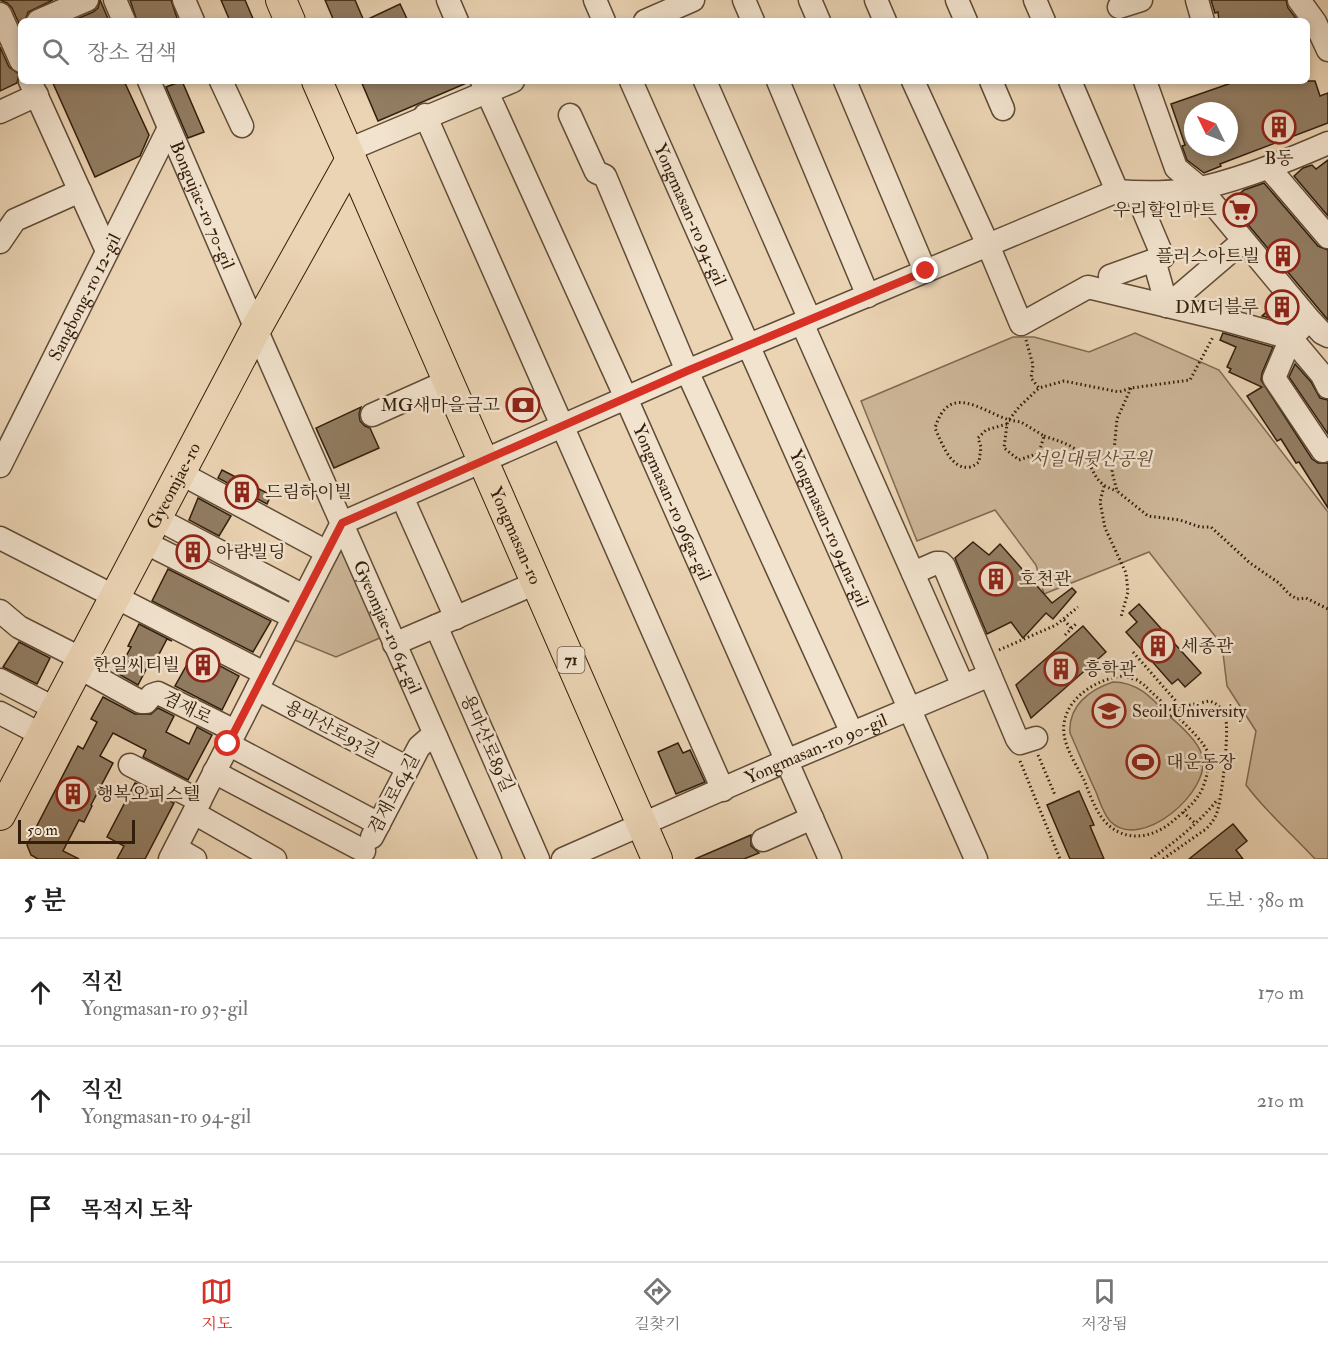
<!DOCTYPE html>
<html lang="ko">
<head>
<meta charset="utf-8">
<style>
  body { margin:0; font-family:"IM FELL Double Pica","Noto Serif KR",serif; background:#f2f2f2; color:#222 }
  .compass { position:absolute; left:1184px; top:102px; width:54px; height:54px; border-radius:50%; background:#fff; box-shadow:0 3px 9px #0003; rotate:313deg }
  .scale { position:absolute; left:18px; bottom:15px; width:117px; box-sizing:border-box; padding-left:6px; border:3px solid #321e0c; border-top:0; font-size:16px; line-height:21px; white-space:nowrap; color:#321e0c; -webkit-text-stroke:4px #f2e3ce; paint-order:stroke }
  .stop { position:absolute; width:18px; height:18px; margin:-14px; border:4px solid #d93025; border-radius:50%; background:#fff }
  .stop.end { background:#d93025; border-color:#fff; box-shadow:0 2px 6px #0008 }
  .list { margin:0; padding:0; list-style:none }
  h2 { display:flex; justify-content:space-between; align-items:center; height:78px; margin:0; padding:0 24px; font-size:26px }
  h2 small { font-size:20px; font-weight:400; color:#767676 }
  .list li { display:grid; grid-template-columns:39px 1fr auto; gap:18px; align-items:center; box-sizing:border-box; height:108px; padding:0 24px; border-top:2px solid #e0e0e0 }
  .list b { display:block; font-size:22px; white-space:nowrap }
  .list p { margin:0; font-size:20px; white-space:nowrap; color:#767676 }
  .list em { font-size:20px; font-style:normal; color:#767676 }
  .icon { flex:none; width:33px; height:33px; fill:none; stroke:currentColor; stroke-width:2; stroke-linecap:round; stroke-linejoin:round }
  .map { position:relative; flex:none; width:1328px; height:859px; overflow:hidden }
  .search { position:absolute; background:#fff; box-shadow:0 3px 9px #0003; left:18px; right:18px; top:18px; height:66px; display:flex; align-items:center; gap:15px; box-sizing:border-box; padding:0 21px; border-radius:9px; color:#767676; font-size:22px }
  .sheet { height:402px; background:#fff }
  nav { display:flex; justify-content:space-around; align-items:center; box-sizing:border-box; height:84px; border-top:2px solid #e0e0e0; background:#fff; font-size:16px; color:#767676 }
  nav a { display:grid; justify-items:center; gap:3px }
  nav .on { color:#d93025 }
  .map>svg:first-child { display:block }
</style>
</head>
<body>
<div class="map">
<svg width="1328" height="859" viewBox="0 0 1328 859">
  <rect width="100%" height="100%" fill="#ebd4b4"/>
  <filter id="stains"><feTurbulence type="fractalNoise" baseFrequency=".00333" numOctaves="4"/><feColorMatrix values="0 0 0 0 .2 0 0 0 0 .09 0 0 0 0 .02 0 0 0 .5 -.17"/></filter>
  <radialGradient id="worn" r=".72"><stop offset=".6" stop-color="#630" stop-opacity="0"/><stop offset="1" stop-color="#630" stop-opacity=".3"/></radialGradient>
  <!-- green -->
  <g fill="#ccb597" stroke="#7f6a52" stroke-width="1.5">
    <path d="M1135,333L1219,370L1328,512V859H1315C1292,834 1266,812 1246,785L1256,731L1227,686L1222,645L1149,552L1044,594L1036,565L995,510L917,541L861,401L1013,337H1034L1089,352Z"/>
    <path d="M341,526L389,634L336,657L285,636Z"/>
    <path d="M1113,682C1137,682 1151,697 1166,713C1178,724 1197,739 1202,755C1213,791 1140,853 1110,821C1103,813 1100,802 1096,792C1087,773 1079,753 1070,733C1068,706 1089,690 1113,682Z"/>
  </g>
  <!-- building -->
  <g fill="#927d63" stroke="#321e0c" stroke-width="1.5" fill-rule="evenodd">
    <path d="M0,0H53L28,12L25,21H21V28L12,8L7,3Z"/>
    <path d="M100,0L109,21H72L93,12L98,8Z"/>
    <path d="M130,0H171L178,21H137Z"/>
    <path d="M221,0H245L254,21H230Z"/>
    <path d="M325,0H355L364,21L400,4L408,21H334Z"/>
    <path d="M1211,0H1286L1288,8L1298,21H1219L1218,12L1215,13Z"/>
    <path d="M0,47L9,67L19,74L17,83L0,91Z"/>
    <path d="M52,81H124L149,135L140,156L95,177Z"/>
    <path d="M182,81L204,132L188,138L166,87Z"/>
    <path d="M361,81H469V82L378,121Z"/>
    <path d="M1237,81H1315L1320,96L1328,93V123L1220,164L1221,166L1204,173L1187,160L1182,146L1185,145L1171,104ZM1193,111H1229V147H1193Z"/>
    <path d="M1328,160V216L1294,176L1303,168L1312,165L1316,169Z"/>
    <path d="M1264,183L1318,246L1328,250V320L1229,202L1244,190Z"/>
    <path d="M1277,302L1291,319L1287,323L1262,316Z"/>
    <path d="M1223,333L1273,347L1262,373L1261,380L1312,459L1318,463H1328V508L1299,462L1296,463L1281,439L1277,441L1247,396L1262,387L1229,372L1231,369L1227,367L1236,347L1220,340Z"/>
    <path d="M1295,364L1311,382L1320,398L1328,400V434L1289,377Z"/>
    <path d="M361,407L359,414L360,421L365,426L370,428L379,448L334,468L316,428Z"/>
    <path d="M222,470L271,495L267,504L218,478Z"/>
    <path d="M198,498L231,516L219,536L189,520Z"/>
    <path d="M973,542L989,555L1000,544L1052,603L1072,588L1076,592L1053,619L1046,613L1023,638L1011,622L987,634L955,558Z"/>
    <path d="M168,569L271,621L253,652L152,601Z"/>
    <path d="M1139,604L1201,673L1185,687L1178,679L1172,684L1126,632L1137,622L1129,613Z"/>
    <path d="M139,624L172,641L167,639L156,660L152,658L138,685L117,673L131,647L128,646Z"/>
    <path d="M1083,626L1106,652L1031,718L1016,685Z"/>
    <path d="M19,642L50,658L37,684L3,667Z"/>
    <path d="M194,652L239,676L222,710L175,686Z"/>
    <path d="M103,697L135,714H151L158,708L174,716L166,732L189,744L197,727L212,735L188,780L143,757L146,750L113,733L100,756L113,763L91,805L92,806L84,822L79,820L63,851L79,859H38L31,855L27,845L78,746L83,749L97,722L91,719Z"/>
    <path d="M678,743L683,753L690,750L705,782L676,794L658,752Z"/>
    <path d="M135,783L174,803L145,859H117L124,846L107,837Z"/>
    <path d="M1079,791L1094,825L1090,826L1104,859H1070L1047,805Z"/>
    <path d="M1233,824L1247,841L1236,850L1243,859H1189Z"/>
    <path d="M751,835V846L759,853L744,859H695Z"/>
  </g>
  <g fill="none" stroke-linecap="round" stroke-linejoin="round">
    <!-- minor casing -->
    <g stroke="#604c36" stroke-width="25">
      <g id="minor">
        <path d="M115,0L124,21"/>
        <path d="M184,0L193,21"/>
        <path d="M448,0L457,21"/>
        <path d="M595,0L604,21"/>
        <path d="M744,0L753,21"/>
        <path d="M810,0L819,21"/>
        <path d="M876,0L885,21"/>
        <path d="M957,0L966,21"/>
        <path d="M1035,0L1044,21"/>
        <path d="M1197,0L1203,21"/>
        <path d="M1299,0L1315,22L1328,50"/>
        <path d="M1119,7L1141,0"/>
        <path d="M0,14L21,61"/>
        <path d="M38,21L87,0"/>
        <path d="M645,21L693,0"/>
        <path d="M30,81L107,251"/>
        <path id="s1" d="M149,81L256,329L490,859"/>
        <path d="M221,81L242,126"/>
        <path id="s2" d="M482,81L626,398L830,859"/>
        <path id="s3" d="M631,81L976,859"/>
        <path d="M705,81L810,320"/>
        <path d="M778,81L868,296"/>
        <path d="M845,81L925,271"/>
        <path d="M913,81L988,245L1021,324L1088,287L1222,319L1291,338L1322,375L1328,387"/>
        <path d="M991,81L1003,109"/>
        <path d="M1070,81L1117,191"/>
        <path d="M1145,81L1176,168L1200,188L1309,319L1322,333L1328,336"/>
        <path d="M0,112L37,95"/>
        <path d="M425,115L723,790"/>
        <path d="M570,115L596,172L605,176L687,371L852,733"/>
        <path d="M348,150L513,81"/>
        <path d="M1269,168L1328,237"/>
        <path d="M0,242L15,220L80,191"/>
        <path d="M1154,260L1167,306"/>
        <path d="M1110,276L1163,257L1136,193"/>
        <path d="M1167,306L1243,241"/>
        <path d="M802,323L963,686"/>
        <path d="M1300,329L1291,338L1274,378L1323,451"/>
        <path d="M372,415L448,381"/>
        <path id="s4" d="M0,466L169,128"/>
        <path d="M180,473L327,552"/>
        <path d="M402,497L456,618"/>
        <path d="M156,518L304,596"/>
        <path d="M0,538L264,673"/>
        <path d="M144,542L293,617"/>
        <path d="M913,573L936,563H941L944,566L1017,739L1020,743L1036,738"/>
        <path d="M0,611L19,627L82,659"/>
        <path d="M436,626L538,859"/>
        <path d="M394,644L536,583"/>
        <path d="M78,667L141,702H146L152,695L158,693L235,731"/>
        <path d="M0,680L56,709"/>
        <path d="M257,689L408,768"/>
        <path d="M0,713L42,735"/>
        <path d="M228,744L379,824"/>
        <path d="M130,765L200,801"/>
        <path d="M214,772L364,851"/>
        <path d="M194,813L275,859"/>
        <path d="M372,837L419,747L427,740L436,737"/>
        <path d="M763,840L812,818"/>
        <path d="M176,848L195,859"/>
        <path d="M170,859L342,523L687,371L1117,191C1141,193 1178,193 1201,188C1245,178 1287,161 1328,143"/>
        <path id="s5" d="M563,859L786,761L990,675"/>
      </g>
    </g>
    <!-- major casing -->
    <g stroke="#321e0c" stroke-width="32">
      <g id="major">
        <path d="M281,0L290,21"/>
        <path id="s6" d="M317,81L657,859"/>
        <path id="s7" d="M0,815L256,329L351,159"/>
      </g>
    </g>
    <!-- path -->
    <g stroke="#321e0c" stroke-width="3" stroke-dasharray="1.5 3" stroke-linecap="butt">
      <path d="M1026,340L1033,365L1031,378L1039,388L1064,381L1119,392L1131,388L1190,380L1213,337"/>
      <path d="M1131,388L1117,419L1112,472L1117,491L1148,516L1180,520L1200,527H1211L1250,563L1279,583L1289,594L1297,599L1306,598L1328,609"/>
      <path d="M1009,420L1021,422L1044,436L1039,453L1019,460L1004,448L1007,424Z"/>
      <path d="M1007,424L986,430L978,438L981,447L979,462C976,464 974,466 970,467C951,471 941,441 935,428C949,383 978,409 1009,420L1019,407L1039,388"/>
      <path d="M1044,436C1058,441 1072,444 1082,455C1098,471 1090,482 1117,491"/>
      <path d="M1104,486L1100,502L1105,528L1126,573L1128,592L1121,617"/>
      <path d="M1064,620L1072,629"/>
      <path d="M1065,635L1077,623"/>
      <path d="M999,650L1056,625L1078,607"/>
      <path d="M1133,652L1181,707L1170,717"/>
      <path d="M1123,676L1137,680L1144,685C1157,698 1202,737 1207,751C1211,763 1207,776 1203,787C1197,802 1185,810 1173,821C1151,840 1121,843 1102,818C1094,807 1089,792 1084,780C1077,766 1066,750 1064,734C1060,701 1095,679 1123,676Z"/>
      <path d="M1038,755L1055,795"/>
      <path d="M1020,761L1060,859"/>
      <path d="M1183,812L1196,824"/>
      <path d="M1151,859C1176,841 1199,823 1218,799"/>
      <path d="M1163,859L1206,829C1212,823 1216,817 1218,809C1222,794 1230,728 1225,716C1222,708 1217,703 1209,701L1181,707"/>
    </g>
    <!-- minor -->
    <use href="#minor" stroke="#f2e3ce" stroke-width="22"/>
    <!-- major -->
    <use href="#major" stroke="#ebd4b4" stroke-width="30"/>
  </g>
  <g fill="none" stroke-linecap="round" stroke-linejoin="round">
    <!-- route -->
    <path stroke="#d93025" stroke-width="8" d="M228,744L342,523L687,371L926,271"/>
  </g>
  <!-- icons -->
  <defs>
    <g id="building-ring" transform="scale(1.725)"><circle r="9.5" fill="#f2e3ce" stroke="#8f2418" stroke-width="1.5"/><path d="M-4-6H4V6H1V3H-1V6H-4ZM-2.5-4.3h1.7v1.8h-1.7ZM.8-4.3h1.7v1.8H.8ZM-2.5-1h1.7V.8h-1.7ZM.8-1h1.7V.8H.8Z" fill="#8f2418"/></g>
    <g id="supermarket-ring" transform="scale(1.725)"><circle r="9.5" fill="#f2e3ce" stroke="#8f2418" stroke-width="1.5"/><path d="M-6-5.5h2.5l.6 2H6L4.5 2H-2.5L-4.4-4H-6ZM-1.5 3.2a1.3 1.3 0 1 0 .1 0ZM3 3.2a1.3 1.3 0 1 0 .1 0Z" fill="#8f2418"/></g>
    <g id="bank-ring" transform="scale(1.725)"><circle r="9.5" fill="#f2e3ce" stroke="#8f2418" stroke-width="1.5"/><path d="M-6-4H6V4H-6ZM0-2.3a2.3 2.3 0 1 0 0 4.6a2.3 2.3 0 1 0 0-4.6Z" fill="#8f2418"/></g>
    <g id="university-ring" transform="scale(1.725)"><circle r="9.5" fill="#f2e3ce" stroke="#8f2418" stroke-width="1.5"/><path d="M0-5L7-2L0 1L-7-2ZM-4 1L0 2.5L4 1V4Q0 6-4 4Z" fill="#8f2418"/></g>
    <g id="stadium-ring" transform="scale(1.725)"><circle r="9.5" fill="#f2e3ce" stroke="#8f2418" stroke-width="1.5"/><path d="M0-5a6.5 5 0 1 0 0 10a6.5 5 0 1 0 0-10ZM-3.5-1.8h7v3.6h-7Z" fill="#8f2418"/></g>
  </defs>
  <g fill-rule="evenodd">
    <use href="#building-ring" x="1279" y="127"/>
    <use href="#supermarket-ring" x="1240" y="210"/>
    <use href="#building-ring" x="1283" y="256"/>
    <use href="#building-ring" x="1282" y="307"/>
    <use href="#bank-ring" x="523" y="405"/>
    <use href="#building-ring" x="242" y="492"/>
    <use href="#building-ring" x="193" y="552"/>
    <use href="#building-ring" x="996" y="579"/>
    <use href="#building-ring" x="1158" y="646"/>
    <use href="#building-ring" x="203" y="665"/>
    <use href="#building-ring" x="1061" y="669"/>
    <use href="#university-ring" x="1109" y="711"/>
    <use href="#stadium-ring" x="1143" y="762"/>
    <use href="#building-ring" x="73" y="794"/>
  </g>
  <g text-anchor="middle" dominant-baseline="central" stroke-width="5" stroke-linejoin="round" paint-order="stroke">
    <!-- shield labels -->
    <rect fill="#f2e3ce" stroke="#6c5946" stroke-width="1.5" x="557.5" y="647" width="27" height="26" rx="4.5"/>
    <g font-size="16" font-weight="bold" fill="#321e0c">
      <text x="571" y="660">71</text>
    </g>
    <!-- poi labels -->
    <g font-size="18" fill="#321e0c" stroke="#f2e3ce" text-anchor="start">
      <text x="1279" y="158" text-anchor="middle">B동</text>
      <text x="1217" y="210" text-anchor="end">우리할인마트</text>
      <text x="1260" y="256" text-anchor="end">플러스아트빌</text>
      <text x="1259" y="307" text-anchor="end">DM더블루</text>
      <text x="500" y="405" text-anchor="end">MG새마을금고</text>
      <text x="265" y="492">드림하이빌</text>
      <text x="216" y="552">아람빌딩</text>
      <text x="1019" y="579">호천관</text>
      <text x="1181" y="646">세종관</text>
      <text x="180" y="665" text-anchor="end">한일씨티빌</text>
      <text x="1084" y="669">흥학관</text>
      <text x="1132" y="711">Seoil University</text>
      <text x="1166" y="762">대운동장</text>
      <text x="96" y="794">행복오피스텔</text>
    </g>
    <!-- street labels -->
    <g font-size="18" fill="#321e0c" stroke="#f2e3ce">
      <text stroke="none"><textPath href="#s1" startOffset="135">Bongujae-ro 70-gil</textPath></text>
      <text stroke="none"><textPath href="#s3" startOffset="146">Yongmasan-ro 94-gil</textPath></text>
      <text stroke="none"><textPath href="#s4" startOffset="189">Sangbong-ro 12-gil</textPath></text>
      <text stroke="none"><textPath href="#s7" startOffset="372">Gyeomjae-ro</textPath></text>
      <text stroke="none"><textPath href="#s2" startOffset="462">Yongmasan-ro 96ga-gil</textPath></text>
      <text stroke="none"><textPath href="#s3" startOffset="489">Yongmasan-ro 94na-gil</textPath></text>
      <text stroke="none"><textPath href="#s6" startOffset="496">Yongmasan-ro</textPath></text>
      <text stroke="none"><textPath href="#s1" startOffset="596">Gyeomjae-ro 64-gil</textPath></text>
      <text transform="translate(187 708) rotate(26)">겸재로</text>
      <text transform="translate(332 729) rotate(27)">용마산로93길</text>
      <text transform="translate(487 743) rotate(66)">용마산로89길</text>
      <text stroke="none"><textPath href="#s5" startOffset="276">Yongmasan-ro 90-gil</textPath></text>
      <text transform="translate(394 794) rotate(-62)">겸재로64길</text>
    </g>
    <!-- park labels -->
    <g font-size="18" font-style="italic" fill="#604b36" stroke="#f2e3ce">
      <text x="1091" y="459">서일대뒷산공원</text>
    </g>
  </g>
  <rect width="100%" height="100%" filter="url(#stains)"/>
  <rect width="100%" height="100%" fill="url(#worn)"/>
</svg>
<svg class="compass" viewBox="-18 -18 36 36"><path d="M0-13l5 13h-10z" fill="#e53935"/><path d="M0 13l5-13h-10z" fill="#767676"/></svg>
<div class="scale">50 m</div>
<div class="stop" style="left:228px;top:744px"></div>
<div class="stop end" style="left:926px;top:271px"></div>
<div class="search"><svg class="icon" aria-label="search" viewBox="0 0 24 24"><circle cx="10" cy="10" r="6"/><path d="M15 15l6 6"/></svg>장소 검색</div>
</div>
<section class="sheet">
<h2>5 분<small>도보 · 380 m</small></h2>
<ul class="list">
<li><svg class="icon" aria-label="ahead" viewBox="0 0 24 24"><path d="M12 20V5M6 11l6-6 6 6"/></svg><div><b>직진</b><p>Yongmasan-ro 93-gil</p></div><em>170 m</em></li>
<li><svg class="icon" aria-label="ahead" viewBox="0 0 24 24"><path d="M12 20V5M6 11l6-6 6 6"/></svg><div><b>직진</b><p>Yongmasan-ro 94-gil</p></div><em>210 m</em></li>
<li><svg class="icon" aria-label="arrive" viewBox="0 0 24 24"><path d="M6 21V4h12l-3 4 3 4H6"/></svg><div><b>목적지 도착</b></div></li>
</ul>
</section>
<nav>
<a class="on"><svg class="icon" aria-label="map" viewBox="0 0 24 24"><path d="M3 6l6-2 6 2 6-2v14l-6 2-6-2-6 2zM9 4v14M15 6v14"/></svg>지도</a>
<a><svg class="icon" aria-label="directions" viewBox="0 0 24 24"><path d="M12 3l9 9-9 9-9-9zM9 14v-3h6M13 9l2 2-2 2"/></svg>길찾기</a>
<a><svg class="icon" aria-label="saved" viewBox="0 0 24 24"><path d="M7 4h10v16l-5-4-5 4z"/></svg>저장됨</a>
</nav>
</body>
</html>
